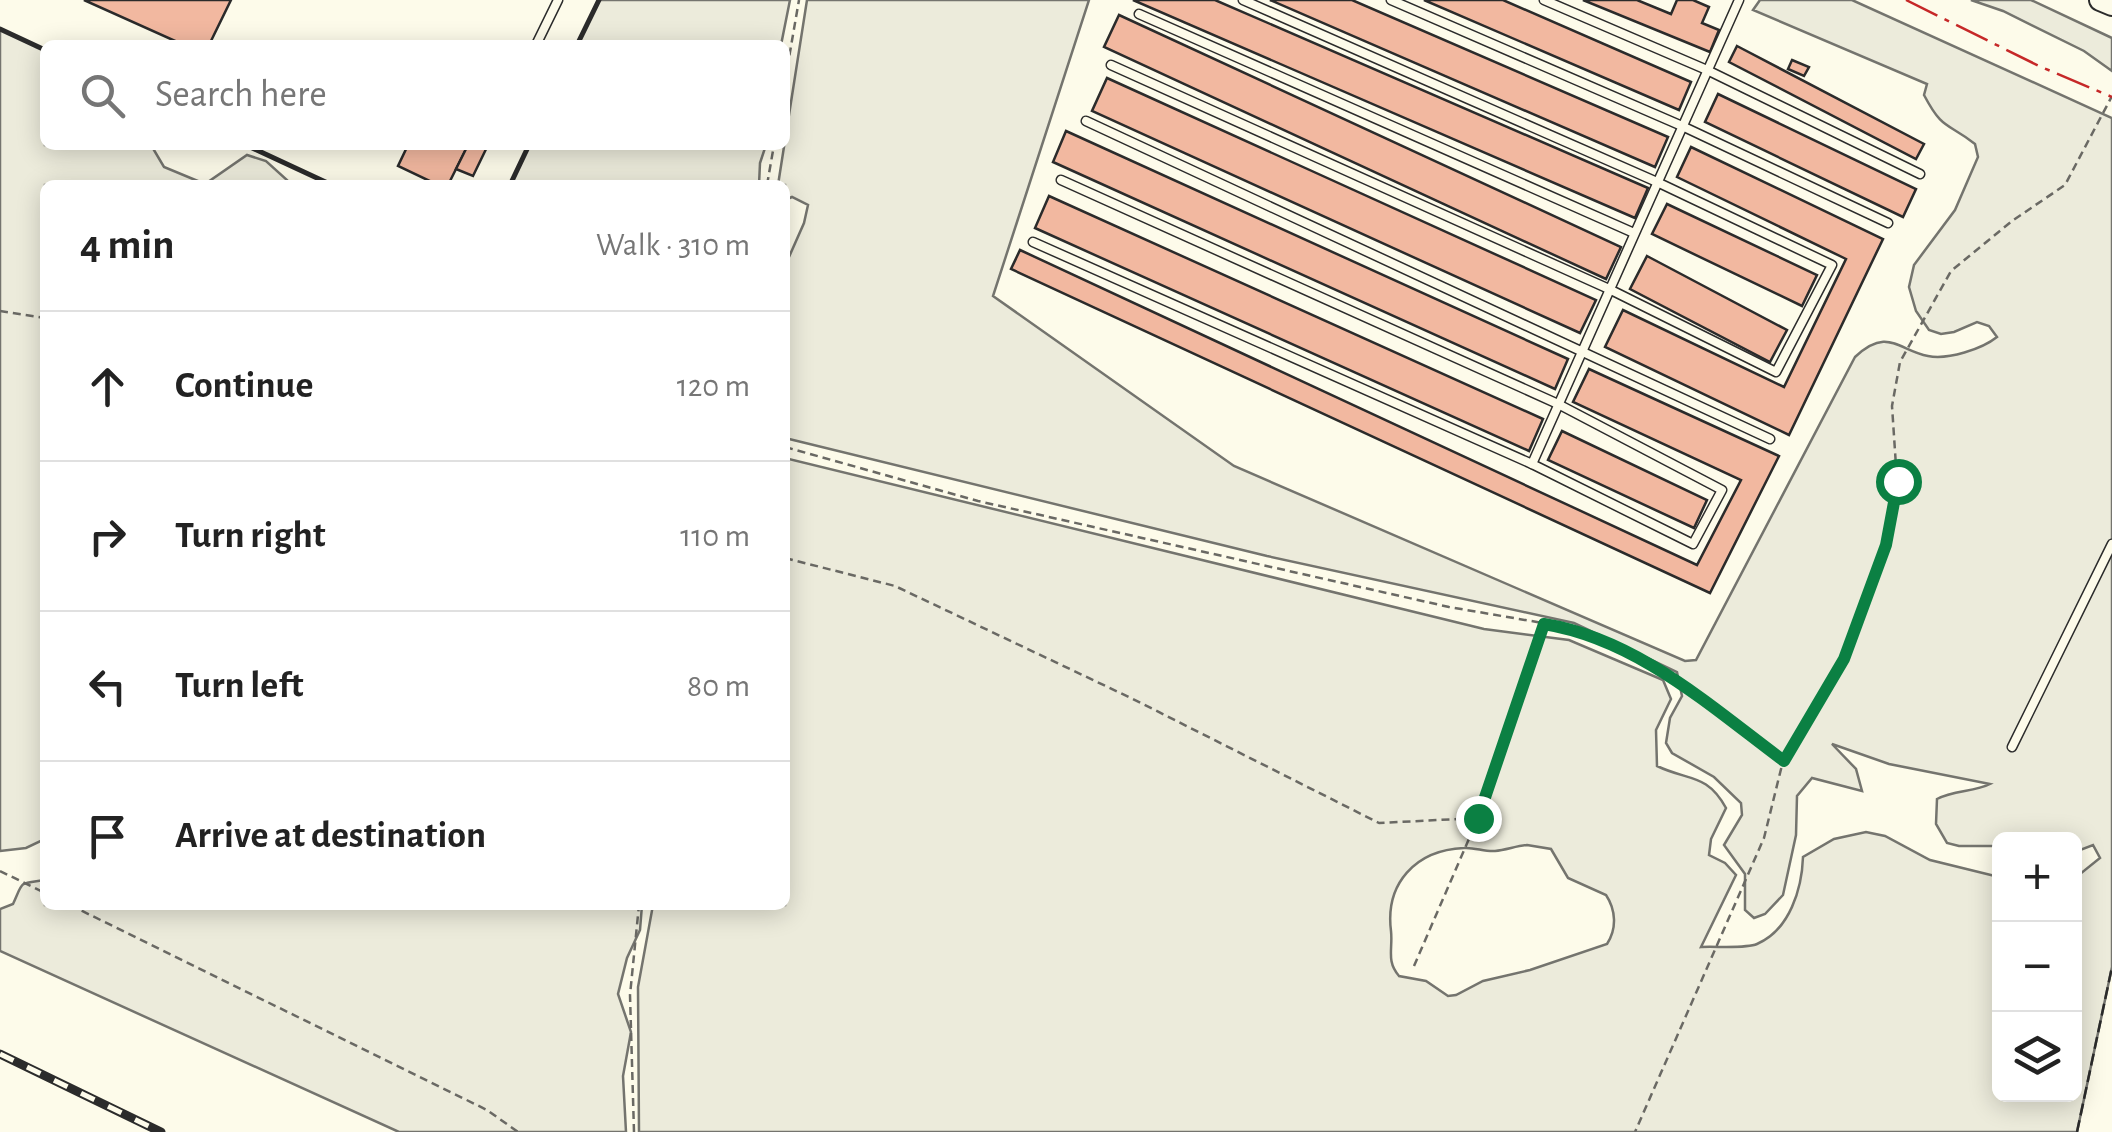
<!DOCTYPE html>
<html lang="en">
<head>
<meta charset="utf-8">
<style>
  body { margin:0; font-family:"Alegreya Sans",sans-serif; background:#f2f2f2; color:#222 }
  .controls { position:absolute; right:30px; bottom:30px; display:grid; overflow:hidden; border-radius:15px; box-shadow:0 5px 25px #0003 }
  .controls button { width:90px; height:90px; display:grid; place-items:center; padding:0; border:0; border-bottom:2px solid #e0e0e0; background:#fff; color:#222; font:50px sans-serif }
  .stop { position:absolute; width:30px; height:30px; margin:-22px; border:8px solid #0b8043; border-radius:50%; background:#fff }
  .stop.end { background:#0b8043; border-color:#fff; box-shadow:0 2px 10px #0008 }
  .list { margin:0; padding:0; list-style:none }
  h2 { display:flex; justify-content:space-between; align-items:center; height:130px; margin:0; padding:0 40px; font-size:42px }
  h2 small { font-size:32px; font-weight:400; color:#767676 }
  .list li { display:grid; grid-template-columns:65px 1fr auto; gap:30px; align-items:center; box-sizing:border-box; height:150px; padding:0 40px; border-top:2px solid #e0e0e0 }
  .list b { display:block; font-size:38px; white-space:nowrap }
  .list em { font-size:32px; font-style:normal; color:#767676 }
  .icon { flex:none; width:55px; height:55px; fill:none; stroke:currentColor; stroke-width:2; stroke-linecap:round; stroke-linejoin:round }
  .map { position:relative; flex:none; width:2112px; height:1132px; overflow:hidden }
  .search { position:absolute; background:#fff; box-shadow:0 5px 25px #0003; left:40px; top:40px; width:750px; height:110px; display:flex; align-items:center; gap:25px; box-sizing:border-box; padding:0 35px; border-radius:15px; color:#767676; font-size:38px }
  .panel { position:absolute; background:#fff; box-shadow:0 5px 25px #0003; left:40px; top:180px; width:750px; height:730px; border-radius:15px }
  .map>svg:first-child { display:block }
</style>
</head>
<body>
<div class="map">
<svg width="2112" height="1132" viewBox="0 0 2112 1132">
  <rect width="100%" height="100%" fill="#fdfbea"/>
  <!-- green -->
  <g fill="#ecebdb" stroke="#74746e" stroke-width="2.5" fill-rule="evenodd">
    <path d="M599,0H790L781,45H577Z"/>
    <path d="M807,0H1089L993,296L1234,466L1685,661L1696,660L1855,357C1888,326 1899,351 1928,356C1948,360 1982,349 1997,337L1989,326L1977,322L1954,332L1941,334L1929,330L1916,311L1909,287L1914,265L1955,210L1978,157L1975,144C1947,122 1943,131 1924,95L1927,84L1753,10L1760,0H1852L2112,118V967L2077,1132H639L638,987L653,905H785V458L1484,629L1569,640L1663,680L1671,699L1656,730L1657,766C1688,781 1707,773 1726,808L1711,839L1709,855L1725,863L1736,875L1701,947C1715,946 1746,949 1757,944C1790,930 1802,888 1803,857L1834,839L1866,832L1885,836L1930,860L1999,877L2000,1094H2074L2075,878L2100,858L2093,845L2075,852L2074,840H2000L1999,846H1959L1947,843L1936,824L1937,799C1953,790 1974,792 1990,784L1889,764L1832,744L1856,769L1862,791L1812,778L1797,796L1796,835L1783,895L1765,914L1754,918L1745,910V874L1724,845L1742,815L1741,803L1714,777L1672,753L1666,743L1670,718L1682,696L1677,672L1574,623L1267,556L785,438V266L804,223L808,205L792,197L785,200V185H778ZM1527,845L1551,849L1568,878L1606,895C1616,910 1617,929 1607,944L1530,970L1483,981L1456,995L1448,996L1426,981L1399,976C1386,961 1393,949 1391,931C1385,884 1415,850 1464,848C1474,847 1485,852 1495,851C1506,850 1516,846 1527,845Z"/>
    <path d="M1971,0H2031L2112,38V71L2084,51L2003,11Z"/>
    <path d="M0,29L45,50V145H151L164,167L205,184L247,155L266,161L287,180L285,185H45V839L26,848L0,851Z"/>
    <path d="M529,145H766L760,163L759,185H510Z"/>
    <path d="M45,880V905H642L640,930L627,958L618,994L631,1032L623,1076L626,1132H399L0,951V909L13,904C24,880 18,884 45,880Z"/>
  </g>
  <!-- building -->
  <g fill="#f2b8a0" stroke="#2b2b2b" stroke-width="2.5">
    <path d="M84,0H231L209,45H184Z"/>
    <path d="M1133,0H1215L1648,188L1635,218Z"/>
    <path d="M1270,0H1352L1668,137L1655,167Z"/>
    <path d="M1424,0H1503L1691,82L1679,110Z"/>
    <path d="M1583,0H1637L1671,14L1677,0H1693L1709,7L1702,23L1719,30L1710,52Z"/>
    <path d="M1119,15L1621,247L1606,279L1104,47Z"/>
    <path d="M1737,46L1924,144L1916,159L1729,62Z"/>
    <path d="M1792,60L1809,67L1804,76L1788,69Z"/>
    <path d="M1107,78L1596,300L1580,333L1092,111Z"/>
    <path d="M1718,94L1916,189L1903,217L1705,122Z"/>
    <path d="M1066,131L1568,359L1555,389L1053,162Z"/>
    <path d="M408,145H468L448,185H438L398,166Z"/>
    <path d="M468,145H488L473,176L456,169Z"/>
    <path d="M1691,147L1883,239L1789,435L1605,347L1623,310L1784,387L1846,259L1677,177Z"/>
    <path d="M1049,196L1543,419L1529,451L1035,228Z"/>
    <path d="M1667,204L1817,275L1802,306L1652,234Z"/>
    <path d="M1020,250L1697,565L1741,480L1573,402L1589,369L1779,456L1710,593L1011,269Z"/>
    <path d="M1647,256L1787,330L1770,362L1630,289Z"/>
    <path d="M1562,431L1707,500L1694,528L1548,460Z"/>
  </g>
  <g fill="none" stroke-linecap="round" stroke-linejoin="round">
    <!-- lane casing -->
    <g stroke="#2b2b2b" stroke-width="11">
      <g id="lane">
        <path d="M1391,0L1682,126L1888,223"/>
        <path d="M1544,0L1707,70L1920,174"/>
        <path d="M1139,14L1634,233"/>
        <path d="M536,45L558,0"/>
        <path d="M1111,65L1609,289L1776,372L1832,265L1657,182L1243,0"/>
        <path d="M1086,121L1770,439"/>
        <path d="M1033,242L1532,464L1693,544L1722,490L1558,404L1061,180"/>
        <path d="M1532,464L1739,0"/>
        <path d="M2012,747L2112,544"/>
      </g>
    </g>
    <!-- secondary casing -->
    <g stroke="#2b2b2b" stroke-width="24">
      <path id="secondary" d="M2100,0L2112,5"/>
    </g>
    <!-- path -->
    <g stroke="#6a6964" stroke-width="2.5" stroke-dasharray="8 5" stroke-linecap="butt">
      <path d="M785,81L799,0"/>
      <path d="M767,185L774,145"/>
      <path d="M0,311L45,318"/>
      <path d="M785,447L978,501L1449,607L1572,628L1660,668L1783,761L1764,838L1635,1132"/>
      <path d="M785,558L895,586L1133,699L1379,823L1478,818"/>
      <path d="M1783,761L1844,659L1886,545L1897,481L1892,406L1900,362L1951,271L2012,221L2065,185L2112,96"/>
      <path d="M0,871L45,893"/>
      <path d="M70,905L487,1110L518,1132"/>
      <path d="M1414,966L1478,818L1543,625"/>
      <path d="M634,1132L630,995L639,905"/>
    </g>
    <!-- lane -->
    <use href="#lane" stroke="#fdfbea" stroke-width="8"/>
    <!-- secondary -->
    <use href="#secondary" stroke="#fdfbea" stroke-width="20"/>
    <!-- rail casing -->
    <g stroke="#2b2b2b" stroke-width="9">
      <path id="rail" d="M0,1054L161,1132"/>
    </g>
    <!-- rail -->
    <use href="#rail" stroke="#fdfbea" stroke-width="5" stroke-dasharray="15" stroke-linecap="butt"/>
    <!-- fence -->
    <path stroke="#2b2b2b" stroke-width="2.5" stroke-dasharray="12 5" stroke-linecap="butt" d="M2077,1132L2112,967"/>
    <!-- wall -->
    <g stroke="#2b2b2b" stroke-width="5">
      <path d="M0,29L45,50"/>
      <path d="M577,45L599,0"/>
      <path d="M246,145L332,185"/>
      <path d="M510,185L529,145"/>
    </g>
    <!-- power -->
    <path stroke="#c62828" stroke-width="2.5" stroke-dasharray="35 8 5 8" stroke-linecap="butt" d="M1906,0L2039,66L2112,97"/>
  </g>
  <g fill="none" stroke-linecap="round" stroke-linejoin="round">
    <!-- route -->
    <path stroke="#0b8043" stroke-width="12" d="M1478,818L1544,624C1637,639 1710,706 1784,761L1844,659L1886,545L1898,481"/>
  </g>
</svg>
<div class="controls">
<button>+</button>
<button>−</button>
<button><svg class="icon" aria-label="layers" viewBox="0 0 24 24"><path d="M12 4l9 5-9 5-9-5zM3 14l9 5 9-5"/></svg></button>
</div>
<div class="stop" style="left:1898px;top:481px"></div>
<div class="stop end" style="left:1478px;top:818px"></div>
<div class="search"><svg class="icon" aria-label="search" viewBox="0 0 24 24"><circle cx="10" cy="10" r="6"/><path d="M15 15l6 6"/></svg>Search here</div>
<section class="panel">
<h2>4 min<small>Walk · 310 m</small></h2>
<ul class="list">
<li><svg class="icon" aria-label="ahead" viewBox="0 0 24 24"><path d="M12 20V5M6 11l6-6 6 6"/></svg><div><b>Continue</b></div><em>120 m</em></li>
<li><svg class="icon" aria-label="right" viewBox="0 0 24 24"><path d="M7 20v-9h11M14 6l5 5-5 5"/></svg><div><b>Turn right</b></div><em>110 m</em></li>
<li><svg class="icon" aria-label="left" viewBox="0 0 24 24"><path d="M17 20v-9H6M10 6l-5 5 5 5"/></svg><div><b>Turn left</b></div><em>80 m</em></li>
<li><svg class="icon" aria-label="arrive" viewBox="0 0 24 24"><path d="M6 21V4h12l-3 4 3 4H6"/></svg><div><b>Arrive at destination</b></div></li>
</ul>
</section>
</div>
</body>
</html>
